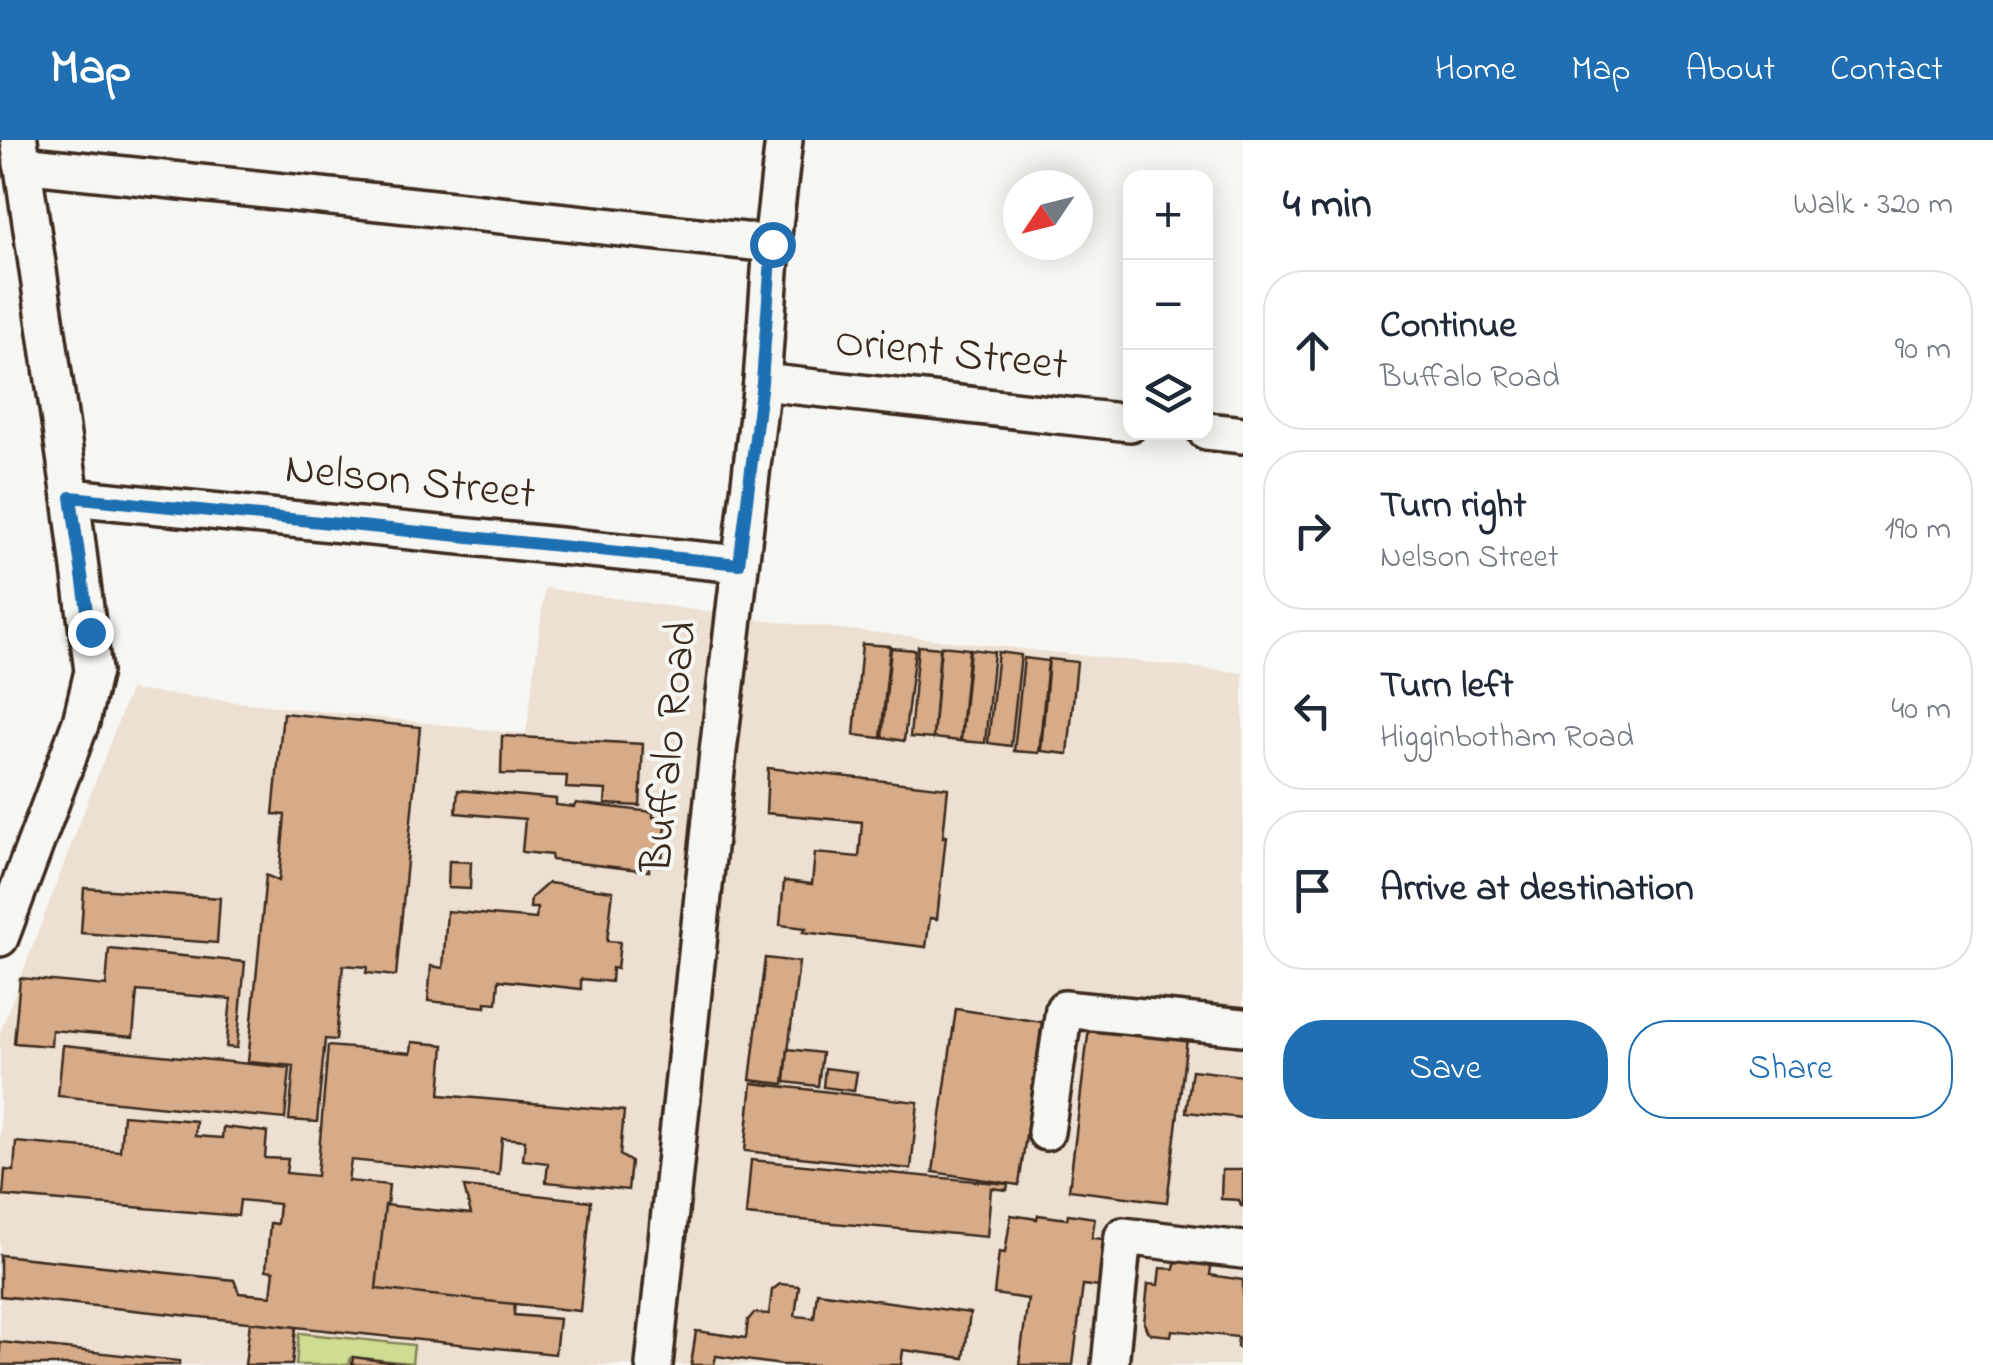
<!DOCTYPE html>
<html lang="en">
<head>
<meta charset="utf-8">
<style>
  body { margin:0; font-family:"Indie Flower",sans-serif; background:#f2f2f3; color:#1f2937 }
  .controls { position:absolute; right:30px; top:30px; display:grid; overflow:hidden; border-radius:20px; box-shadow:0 5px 25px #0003 }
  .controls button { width:90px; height:90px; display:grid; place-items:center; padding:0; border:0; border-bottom:2px solid #e0e1e3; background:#fff; color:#1f2937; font:50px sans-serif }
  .compass { position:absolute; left:1003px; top:30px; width:90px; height:90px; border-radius:50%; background:#fff; box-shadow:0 5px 25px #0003; rotate:235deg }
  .stop { position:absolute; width:30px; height:30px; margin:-22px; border:8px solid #1f6fb2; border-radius:50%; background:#fff }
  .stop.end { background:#1f6fb2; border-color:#fff; box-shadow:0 2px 10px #0008 }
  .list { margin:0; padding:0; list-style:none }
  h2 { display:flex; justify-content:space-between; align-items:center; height:130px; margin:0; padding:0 40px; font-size:42px }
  h2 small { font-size:32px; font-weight:400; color:#747a83 }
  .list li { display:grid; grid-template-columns:65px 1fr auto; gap:30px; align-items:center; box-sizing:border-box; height:160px; margin:0 20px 20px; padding:0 20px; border:2px solid #e0e1e3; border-radius:40px }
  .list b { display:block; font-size:38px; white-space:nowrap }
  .list p { margin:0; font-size:32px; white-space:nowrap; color:#747a83 }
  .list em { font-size:32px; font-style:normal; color:#747a83 }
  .actions { display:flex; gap:20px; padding:30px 40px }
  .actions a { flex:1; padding:22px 0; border:2px solid #1f6fb2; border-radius:40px; text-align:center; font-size:35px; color:#1f6fb2 }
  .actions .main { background:#1f6fb2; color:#fff }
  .icon { flex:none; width:55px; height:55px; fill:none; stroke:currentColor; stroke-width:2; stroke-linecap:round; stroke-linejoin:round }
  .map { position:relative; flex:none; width:1243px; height:1225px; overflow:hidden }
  header { display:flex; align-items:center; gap:60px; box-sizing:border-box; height:140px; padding:0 50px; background:#1f6fb2; color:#fff }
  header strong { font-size:48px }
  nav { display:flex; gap:55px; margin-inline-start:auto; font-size:35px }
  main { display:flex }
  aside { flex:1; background:#fff }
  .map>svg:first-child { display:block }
</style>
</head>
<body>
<header>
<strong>Map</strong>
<nav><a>Home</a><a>Map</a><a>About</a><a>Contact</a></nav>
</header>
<main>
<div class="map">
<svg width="1243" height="1225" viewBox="0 0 1243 1225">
  <rect width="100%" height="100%" fill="#f6f6f2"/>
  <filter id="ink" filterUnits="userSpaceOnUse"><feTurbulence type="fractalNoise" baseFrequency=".01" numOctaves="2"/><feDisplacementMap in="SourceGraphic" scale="20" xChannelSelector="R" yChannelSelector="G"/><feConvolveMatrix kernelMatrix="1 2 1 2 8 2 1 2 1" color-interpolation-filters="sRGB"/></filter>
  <g filter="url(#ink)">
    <!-- built -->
    <path fill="#ede0d2" d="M545,448L768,481L1243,533V1225H0V892L130,550L526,594Z"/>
    <!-- green -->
    <path fill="#cedd91" stroke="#848458" stroke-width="2.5" d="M299,1193L414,1205L412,1223L351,1217L349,1225H296Z"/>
    <!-- building -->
    <g fill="#d7ab88" stroke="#3b2a1e" stroke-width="2.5">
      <path d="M862,504L890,506L881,598L854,595Z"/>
      <path d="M918,506L940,508L933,599L910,597Z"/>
      <path d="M941,506L969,509L960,601L933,598Z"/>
      <path d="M891,508L915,510L904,601L882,597Z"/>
      <path d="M970,509L994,512L985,603L961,601Z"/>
      <path d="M998,512L1021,515L1011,606L988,603Z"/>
      <path d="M1024,518L1048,521L1039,613L1014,611Z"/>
      <path d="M1049,519L1077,522L1068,614L1041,611Z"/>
      <path d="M283,573L420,587L396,836L366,833L367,827L343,825L336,900L325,899L317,982L289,980L294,926L248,922L266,735L279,741L285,675L273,674Z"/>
      <path d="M502,596L643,604L640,666L605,664L606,650L566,648L567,636L501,634Z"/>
      <path d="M768,628L948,648L943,697L946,696L937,779L930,778L926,807L803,792L806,788L780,785L784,741L812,744L815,713L859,717L862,682L766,673Z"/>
      <path d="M458,650L556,659V665L574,667L576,663L653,672V677L667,678L661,726L649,725V731L552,720L551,715L522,712L525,679L456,673Z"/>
      <path d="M449,721L471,722L470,749L448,748Z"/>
      <path d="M548,743L613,751L607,801L620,802L617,829L612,828L611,842L581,839V849L499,840L497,863L486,862V867L428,861L431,826L443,828L447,771L536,779L537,768H530L531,758Z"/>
      <path d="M84,748L220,758L217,803L81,793Z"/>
      <path d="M109,809L245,822L237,908L226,907L231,859L137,851L133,897L52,890L51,906L14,903L20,838L106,846Z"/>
      <path d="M765,818L799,822L784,944L750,940Z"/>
      <path d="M956,869L1042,882L1019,1045L933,1032Z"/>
      <path d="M1089,887L1187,899L1167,1062L1069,1050Z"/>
      <path d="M412,902L444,905L440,955L624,971L620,1015L631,1022L628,1050L546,1042L548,1023L523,1020L525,1000L502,998L499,1035L351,1020L348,1041L389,1045L379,1145L515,1158L514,1175L559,1179L555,1214L0,1156V1115L234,1140L239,1153L271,1156L274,1131L266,1130L270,1083L277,1084L279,1064L240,1060L238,1076L3,1056L5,1030L14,1031L16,1002L120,1011L123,975L196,981L195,996L222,998L223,987L267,992L265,1018L288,1019L286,1033L317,1036L328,906L411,913Z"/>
      <path d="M63,905L290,928L285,979L58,956Z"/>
      <path d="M788,909L822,913L818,946L785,942Z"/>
      <path d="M825,928L857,932L854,951L823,947Z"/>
      <path d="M1192,930L1243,936V978L1186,972Z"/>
      <path d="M752,943L918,962L911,1029L745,1011Z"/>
      <path d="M751,1020L1008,1044L1007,1050L991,1048L987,1097L746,1075Z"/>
      <path d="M1222,1030H1243V1066H1241L1239,1060L1221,1059Z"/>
      <path d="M464,1047L591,1061L580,1171L376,1149L385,1065L471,1074Z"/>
      <path d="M1068,1074L1095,1078L1092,1098L1103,1099L1109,1104L1104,1143L1099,1147L1083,1145L1073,1225H1019L1028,1159L994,1154L999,1112L1005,1113L1011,1075L1037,1079L1038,1075L1067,1079Z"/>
      <path d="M1185,1119L1203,1121L1211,1127L1210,1135L1243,1140V1210L1237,1207L1238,1197L1172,1190L1171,1196L1152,1194L1147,1191L1144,1183L1148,1144L1158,1145L1160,1128L1174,1129L1175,1123Z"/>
      <path d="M780,1144L799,1146L795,1176L814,1178L817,1152L970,1173L964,1218L903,1210L901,1225H782L716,1216L714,1225H691L696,1191L746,1198L748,1180L754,1173L769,1174L772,1150Z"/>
      <path d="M250,1182L296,1187L292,1225H245Z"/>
      <path d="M0,1202L179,1221V1225H0Z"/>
      <path d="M353,1217L411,1225H352Z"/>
    </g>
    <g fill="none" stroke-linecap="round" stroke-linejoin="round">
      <!-- minor casing -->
      <g stroke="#3b2a1e" stroke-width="42">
        <g id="minor">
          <path d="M22,24L772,104"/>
          <path d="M762,242L1130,283"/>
          <path d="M1206,291L1243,295"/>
          <path d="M71,357L739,424"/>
          <path d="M0,798L81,582L93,531L71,357L19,0"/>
          <path d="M1046,992L1064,869L1243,887"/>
          <path d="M654,1225L718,612L762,242L772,104L784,0"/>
          <path d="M1110,1225L1123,1096L1243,1110"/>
        </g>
      </g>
      <!-- minor -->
      <use href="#minor" stroke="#f6f6f2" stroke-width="35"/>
    </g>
  </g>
  <g fill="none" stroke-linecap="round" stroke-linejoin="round" filter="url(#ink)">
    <!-- route -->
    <path stroke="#1f6fb2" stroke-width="12" d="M90,492L71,357L739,424L762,242L772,104"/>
  </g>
  <g text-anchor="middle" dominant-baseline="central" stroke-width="8" stroke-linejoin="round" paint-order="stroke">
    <!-- street labels -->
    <g font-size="45" fill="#3b2a1e" stroke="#f6f6f2">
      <text transform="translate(951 215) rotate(6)">Orient Street</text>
      <text transform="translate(410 343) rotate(6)">Nelson Street</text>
      <text transform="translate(671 607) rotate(-84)">Buffalo Road</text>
    </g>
  </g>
</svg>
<div class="controls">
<button>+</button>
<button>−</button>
<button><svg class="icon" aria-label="layers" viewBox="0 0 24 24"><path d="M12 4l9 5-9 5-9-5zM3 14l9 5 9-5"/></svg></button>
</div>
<svg class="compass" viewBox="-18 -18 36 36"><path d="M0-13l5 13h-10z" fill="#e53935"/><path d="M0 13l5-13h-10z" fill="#747a83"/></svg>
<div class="stop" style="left:772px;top:104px"></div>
<div class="stop end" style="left:90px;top:492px"></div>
</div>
<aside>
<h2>4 min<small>Walk · 320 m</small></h2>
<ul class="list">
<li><svg class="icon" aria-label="ahead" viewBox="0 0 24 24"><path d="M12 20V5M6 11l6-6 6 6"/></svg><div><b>Continue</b><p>Buffalo Road</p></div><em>90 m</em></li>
<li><svg class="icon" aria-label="right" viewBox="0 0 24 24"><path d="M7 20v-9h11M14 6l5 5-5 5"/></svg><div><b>Turn right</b><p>Nelson Street</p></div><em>190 m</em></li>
<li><svg class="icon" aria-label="left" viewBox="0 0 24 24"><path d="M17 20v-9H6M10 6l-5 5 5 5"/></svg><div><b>Turn left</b><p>Higginbotham Road</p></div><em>40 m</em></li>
<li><svg class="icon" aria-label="arrive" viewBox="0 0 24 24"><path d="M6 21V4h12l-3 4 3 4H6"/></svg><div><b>Arrive at destination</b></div></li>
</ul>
<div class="actions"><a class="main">Save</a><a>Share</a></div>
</aside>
</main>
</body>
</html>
